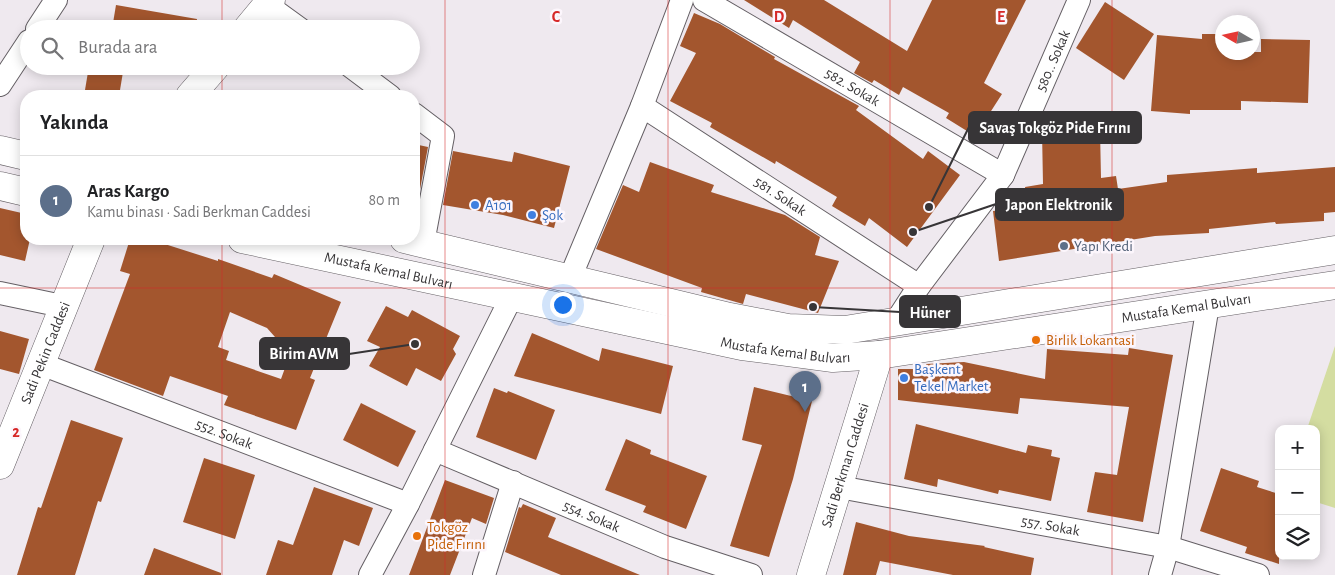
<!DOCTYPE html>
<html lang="tr">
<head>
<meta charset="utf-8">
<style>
  body { margin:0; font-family:"Alegreya Sans",sans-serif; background:#f2f2f2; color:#202124 }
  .controls { position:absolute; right:15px; bottom:15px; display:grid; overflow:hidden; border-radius:10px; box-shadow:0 2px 12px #0003 }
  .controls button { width:45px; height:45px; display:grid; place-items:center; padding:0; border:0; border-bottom:1px solid #e0e0e0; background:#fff; color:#202124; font:25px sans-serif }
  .compass { position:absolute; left:1215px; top:15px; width:45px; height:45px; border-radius:50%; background:#fff; box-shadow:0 2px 12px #0003; rotate:279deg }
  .you { position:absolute; left:562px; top:304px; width:18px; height:18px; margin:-12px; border:4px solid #fff; border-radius:50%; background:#1a73e8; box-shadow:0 0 0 8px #1a73e833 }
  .badge { display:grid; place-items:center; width:32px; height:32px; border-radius:50%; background:#9a2e90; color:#fff; font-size:16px; font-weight:700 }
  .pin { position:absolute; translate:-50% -41px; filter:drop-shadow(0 1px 2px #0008) }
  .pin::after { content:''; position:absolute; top:26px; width:18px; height:15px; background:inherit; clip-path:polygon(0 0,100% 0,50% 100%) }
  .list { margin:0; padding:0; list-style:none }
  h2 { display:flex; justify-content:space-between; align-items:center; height:65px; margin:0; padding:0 20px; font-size:21px }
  h2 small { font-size:16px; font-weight:400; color:#757577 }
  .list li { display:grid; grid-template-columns:32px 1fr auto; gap:15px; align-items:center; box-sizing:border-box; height:90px; padding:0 20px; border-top:1px solid #e0e0e0 }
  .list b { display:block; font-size:19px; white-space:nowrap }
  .list p { margin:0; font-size:16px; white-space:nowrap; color:#757577 }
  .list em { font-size:16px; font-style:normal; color:#757577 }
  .icon { flex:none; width:28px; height:28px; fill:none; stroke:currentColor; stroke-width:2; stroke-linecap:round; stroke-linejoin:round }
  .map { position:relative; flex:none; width:1335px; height:575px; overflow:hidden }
  .search { position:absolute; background:#fff; box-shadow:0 2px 12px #0003; left:20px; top:20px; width:400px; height:55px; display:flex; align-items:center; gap:12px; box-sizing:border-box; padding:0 18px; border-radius:28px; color:#757577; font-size:19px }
  .panel { position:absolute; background:#fff; box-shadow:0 2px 12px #0003; left:20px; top:90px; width:400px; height:155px; border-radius:20px }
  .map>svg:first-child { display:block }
</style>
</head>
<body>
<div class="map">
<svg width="1335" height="575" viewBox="0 0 1335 575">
  <rect width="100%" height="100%" fill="#efe9ef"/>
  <!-- green -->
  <path fill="#d4dda1" d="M1335,346V508L1316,502V429H1307Z"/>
  <!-- building -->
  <g fill="#a3562e" fill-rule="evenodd">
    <path d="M744,0H824L907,51L932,0H1026L984,83L1002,94L975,136L946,118L949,113L903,87L899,95L874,80L872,83L854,73L860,62L793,20L789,28Z"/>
    <path d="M1105,2L1154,34L1124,80L1076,48Z"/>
    <path d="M116,5L197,19L196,29H112Z"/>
    <path d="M694,13L720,24L775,57L774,59L859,106L856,110L923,159L928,151L960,175L907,247L869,218L865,226L832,206L837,197L776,161L775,164L710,127L712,123L670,101L696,53L680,46Z"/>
    <path d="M1202,34H1222V52H1261V39L1310,40L1308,103L1241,101V110H1190V114L1151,111L1157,35L1202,39Z"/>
    <path d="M89,66H124L119,96H84Z"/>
    <path d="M1100,130L1101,178L1116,176L1118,189L1167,182V175L1257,168V173L1335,167V212L1324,213V221L1276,224L1275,222L1209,229V233L1155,236L999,261L993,211L1028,207L1025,187L1043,184L1042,131Z"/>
    <path d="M414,144L428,147L418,200H414Z"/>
    <path d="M453,151L512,162L514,152L570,166L554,228L503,215L443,205Z"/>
    <path d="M650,162L714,185L711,192L785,215L820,237L815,255L839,261L818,313L746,294L743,304L701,292L702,288L596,249L623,185L639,192Z"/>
    <path d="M0,208L26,214V239H30L25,261L0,255Z"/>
    <path d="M130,239H149L218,261V259L272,278L274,274L341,302L310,378L315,380L296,430L224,405L228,396L170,376L163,396L94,370L130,274L120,271ZM230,312L267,328L275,337L293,346L281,379L226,360L229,351L218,347Z"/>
    <path d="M386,306L408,317L412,310L460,336L453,349L456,354L441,381L416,368L407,386L369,366L380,347L367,341Z"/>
    <path d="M0,331L29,339L19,374L0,369Z"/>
    <path d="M532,333L599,361L602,348L673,366L661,414L514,376Z"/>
    <path d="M1129,348L1173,355L1143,522L1087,512L1095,472L1117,475L1129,407L1020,398L1018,414L898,400V369H926V364L964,362L1045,379L1047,349L1128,355Z"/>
    <path d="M754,387L812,401L793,479L769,557L730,546L762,445L742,440Z"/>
    <path d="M494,388L507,393L508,391L555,410L536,460L476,437Z"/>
    <path d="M361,403L416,431L398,467L343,440Z"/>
    <path d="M71,420L123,438L101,502L98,501L75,575H17L38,507L41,508Z"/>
    <path d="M916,424L1026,453L1028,445L1052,450L1051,456L1060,458L1051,501L999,490L998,494L938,479L937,487L904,479Z"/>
    <path d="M626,439L651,450L650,454L707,476L686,529L643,512L646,506L605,490Z"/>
    <path d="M204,458L255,475L235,539L183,522Z"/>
    <path d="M1221,468L1259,481L1257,487L1279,494V564L1245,553L1247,547L1200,531Z"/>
    <path d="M445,480L494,498L486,524L472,518L450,575H409Z"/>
    <path d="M314,487L373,508L359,546L344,540L332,575H266L278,540L293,545Z"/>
    <path d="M523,504L556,518L548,537L640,575H561L505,552L519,507L521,508Z"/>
    <path d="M856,522L909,536L985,546L984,547L1034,558L1031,575H953L880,561L876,575H843Z"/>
    <path d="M154,548L221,573V575H144Z"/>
  </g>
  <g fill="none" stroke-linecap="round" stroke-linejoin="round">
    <!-- street casing -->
    <g stroke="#645f64" stroke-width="24">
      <g id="street">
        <path id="s1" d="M704,0L1003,175"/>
        <path d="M267,5L300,29"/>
        <path d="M37,29L56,0"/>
        <path d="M350,66L390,96"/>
        <path d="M0,85L29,41"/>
        <path id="s2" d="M642,106L919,286"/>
        <path d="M414,114L443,136L423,243"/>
        <path d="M570,278L642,106L682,0"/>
        <path d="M0,293L62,306"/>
        <path id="s3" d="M895,323L919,286L1003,175L1079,0"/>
        <path id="s4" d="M41,364L408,504"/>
        <path id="s5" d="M435,450L665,547L751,575"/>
        <path id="s6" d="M839,487L1168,547L1258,575"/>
        <path d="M370,575L408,504L512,296"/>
        <path d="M484,575L513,482"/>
        <path d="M1160,575L1168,547L1208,305"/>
      </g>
    </g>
    <!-- secondary casing -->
    <g stroke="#645f64" stroke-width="29">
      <g id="secondary">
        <path d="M247,29L271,0"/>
        <path d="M190,96L216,66"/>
        <path d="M0,150L26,156"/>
        <path d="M0,186L26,192"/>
        <path id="s7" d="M242,239L742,346L833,358L879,355L1335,285"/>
        <path d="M404,239L730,317L788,328L845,330L1335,250"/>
        <path id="s8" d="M0,465L91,239"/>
        <path id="s9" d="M811,575L879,355"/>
      </g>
    </g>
    <!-- street -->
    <use href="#street" stroke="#fff" stroke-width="22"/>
    <!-- secondary -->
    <use href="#secondary" stroke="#fff" stroke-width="28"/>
  </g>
  <!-- grid -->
  <path fill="none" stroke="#d62828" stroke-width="1" stroke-opacity="0.55" d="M222,0V29M445,0V575M668,0V575M890,0V575M1112,0V575M222,66V96M222,239V575M0,288H1335"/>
  <!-- markers -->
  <g fill="#3f7fe0" stroke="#fcf6fc" stroke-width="2">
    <circle cx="475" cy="205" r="5"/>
    <circle cx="532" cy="215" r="5"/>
    <circle cx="904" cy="378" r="5"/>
  </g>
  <circle fill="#5c6f8a" stroke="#fcf6fc" stroke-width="2" cx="1064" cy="246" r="5"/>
  <g fill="#e8710a" stroke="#fcf6fc" stroke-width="2">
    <circle cx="1036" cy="340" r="5"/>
    <circle cx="417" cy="536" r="5"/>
  </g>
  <g text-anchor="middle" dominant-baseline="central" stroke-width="5" stroke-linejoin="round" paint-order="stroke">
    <!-- street labels -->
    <g font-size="15" fill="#373537" stroke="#fcf6fc">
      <text stroke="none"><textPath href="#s3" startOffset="308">580.. Sokak</textPath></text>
      <text stroke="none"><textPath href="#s1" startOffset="172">582. Sokak</textPath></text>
      <text stroke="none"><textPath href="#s2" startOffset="165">581. Sokak</textPath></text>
      <text stroke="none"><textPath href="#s7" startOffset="150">Mustafa Kemal Bulvarı</textPath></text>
      <text stroke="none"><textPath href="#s7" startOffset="960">Mustafa Kemal Bulvarı</textPath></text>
      <text stroke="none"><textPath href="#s7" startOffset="555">Mustafa Kemal Bulvarı</textPath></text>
      <text stroke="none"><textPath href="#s8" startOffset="121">Sadi Pekin Caddesi</textPath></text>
      <text stroke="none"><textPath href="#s4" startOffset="196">552. Sokak</textPath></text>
      <text stroke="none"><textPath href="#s9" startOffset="115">Sadi Berkman Caddesi</textPath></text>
      <text stroke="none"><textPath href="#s5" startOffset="170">554. Sokak</textPath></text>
      <text stroke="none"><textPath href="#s6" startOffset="215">557. Sokak</textPath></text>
    </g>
    <!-- shop labels -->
    <g font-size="15" fill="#366cbe" stroke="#fcf6fc" text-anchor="start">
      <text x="485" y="205">A101</text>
      <text x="542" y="215">Şok</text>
      <text x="914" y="369">Başkent<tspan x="914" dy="17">Tekel Market</tspan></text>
    </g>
    <!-- service labels -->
    <g font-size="15" fill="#4e5e75" stroke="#fcf6fc" text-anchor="start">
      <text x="1074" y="246">Yapı Kredi</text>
    </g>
    <!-- food labels -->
    <g font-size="15" fill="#c56008" stroke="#fcf6fc" text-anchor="start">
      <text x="1046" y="340">Birlik Lokantasi</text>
      <text x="427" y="527">Tokgöz<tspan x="427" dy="17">Pide Fırını</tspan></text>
    </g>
  </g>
  <g font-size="16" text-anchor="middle" font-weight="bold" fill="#d62828" stroke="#fcf6fc" stroke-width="5" stroke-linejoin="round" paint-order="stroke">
    <text x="556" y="22">C</text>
    <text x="779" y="22">D</text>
    <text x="1001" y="22">E</text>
    <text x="16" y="437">2</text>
  </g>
  <!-- callouts -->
  <path fill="none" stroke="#373537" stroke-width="2" d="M929 207L969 127M913 232L996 204M813 307L900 312M415 344L349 354"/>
  <g fill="#373537" stroke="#fcf6fc" stroke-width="2">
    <circle cx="929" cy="207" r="5"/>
    <circle cx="913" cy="232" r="5"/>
    <circle cx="813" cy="307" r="5"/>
    <circle cx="415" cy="344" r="5"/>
  </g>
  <g fill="#373537" stroke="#373537" stroke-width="2">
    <rect x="969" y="112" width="172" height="31" rx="5"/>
    <rect x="996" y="189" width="127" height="31" rx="5"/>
    <rect x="900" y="296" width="60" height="31" rx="5"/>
    <rect x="260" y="338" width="89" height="31" rx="5"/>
  </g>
  <g font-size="16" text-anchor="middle" font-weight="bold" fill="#fff">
    <text x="1055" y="133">Savaş Tokgöz Pide Fırını</text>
    <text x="1059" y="210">Japon Elektronik</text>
    <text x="930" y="318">Hüner</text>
    <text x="304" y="359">Birim AVM</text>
  </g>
</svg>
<div class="controls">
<button>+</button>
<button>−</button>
<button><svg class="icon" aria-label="layers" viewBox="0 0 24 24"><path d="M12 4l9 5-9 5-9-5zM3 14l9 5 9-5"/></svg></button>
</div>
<svg class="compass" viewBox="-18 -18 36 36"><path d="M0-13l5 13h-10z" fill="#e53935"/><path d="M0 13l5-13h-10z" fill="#757577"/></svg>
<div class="you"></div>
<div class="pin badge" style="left:805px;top:412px;background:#5c6f8a">1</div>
<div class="search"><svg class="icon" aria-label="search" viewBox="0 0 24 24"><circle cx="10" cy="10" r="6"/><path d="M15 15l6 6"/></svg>Burada ara</div>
<section class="panel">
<h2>Yakında<small></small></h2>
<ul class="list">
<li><span class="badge" style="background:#5c6f8a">1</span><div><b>Aras Kargo</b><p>Kamu binası · Sadi Berkman Caddesi</p></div><em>80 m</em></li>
</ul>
</section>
</div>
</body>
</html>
